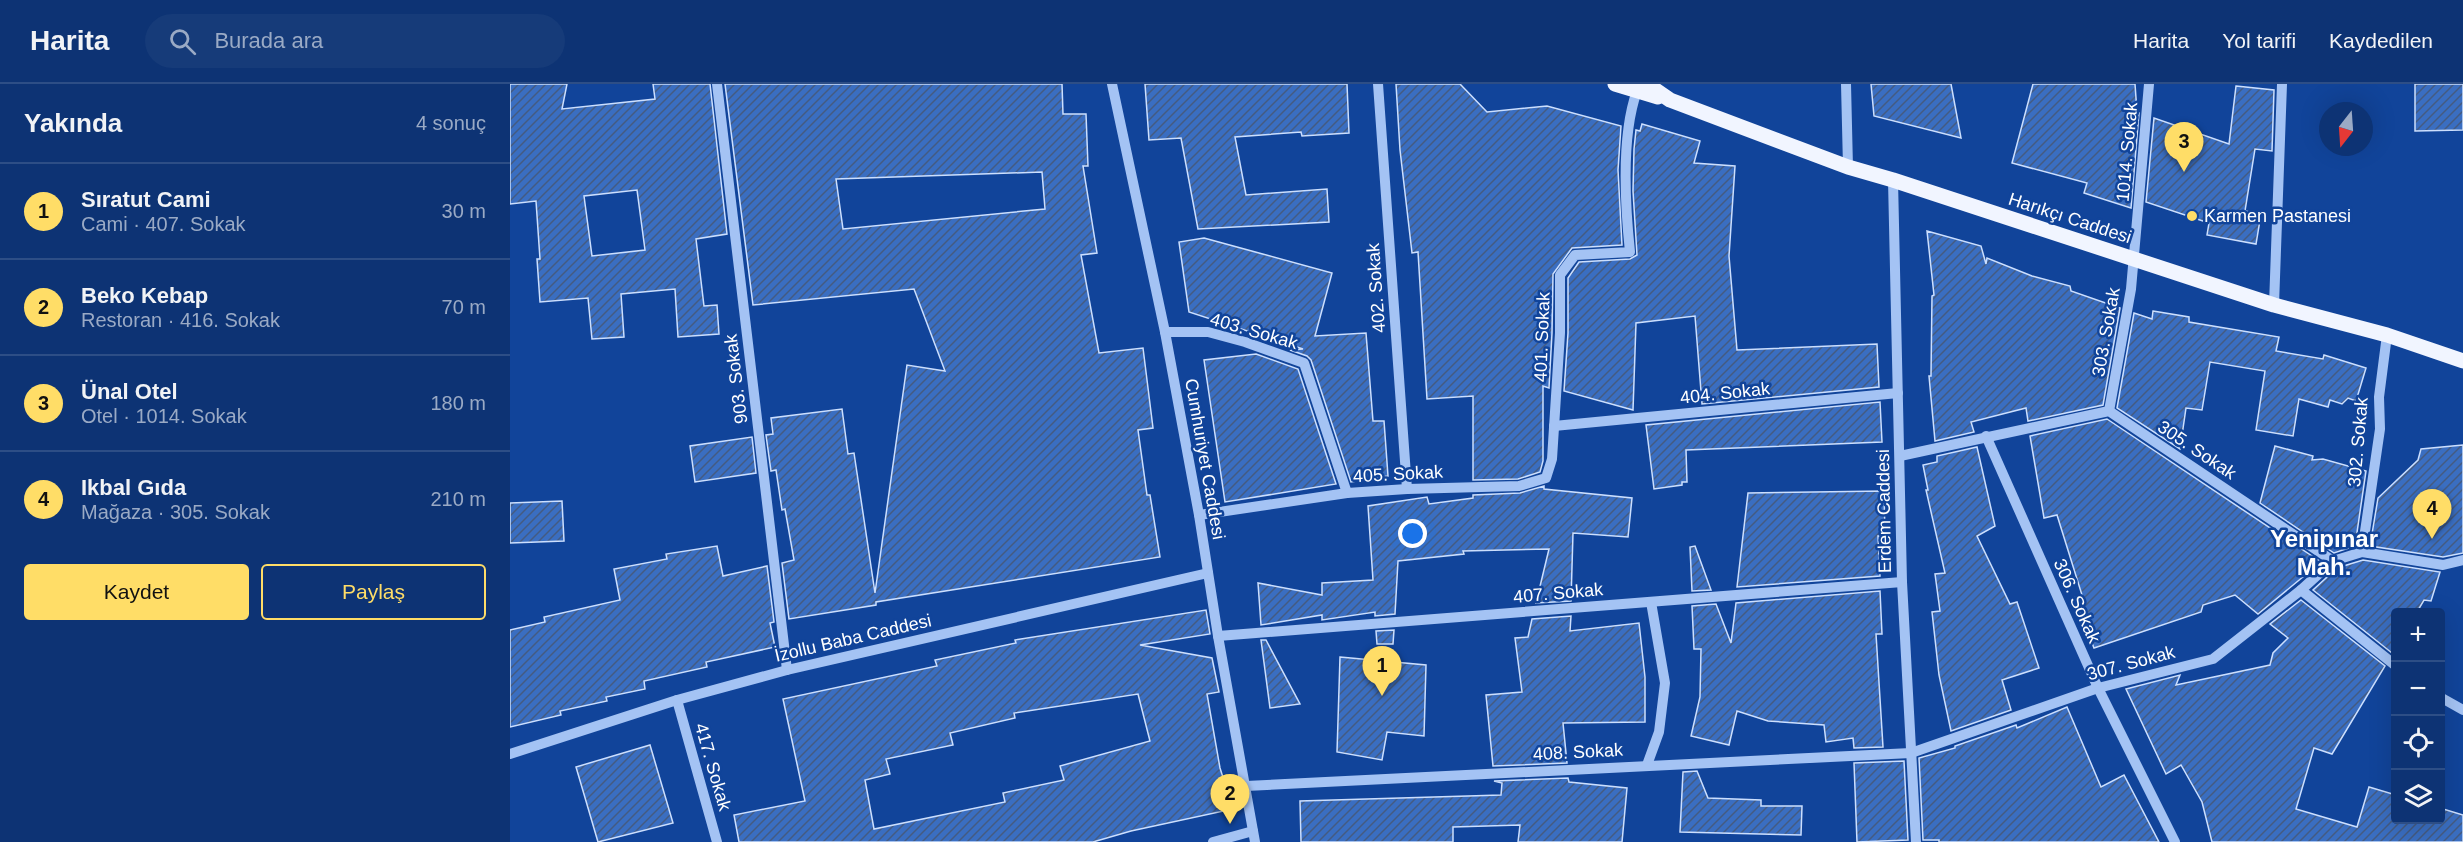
<!DOCTYPE html>
<html lang="tr">
<head>
<meta charset="utf-8">
<style>
  body { margin:0; font-family:Helvetica,sans-serif; background:#163b79; color:#f1f3f6 }
  .controls { position:absolute; right:18px; bottom:18px; display:grid; overflow:hidden; border-radius:6px; box-shadow:0 6px 24px #0002 }
  .controls button { width:54px; height:54px; display:grid; place-items:center; padding:0; border:0; border-bottom:2px solid #2d4e86; background:#0d3374; color:#f1f3f6; font:30px sans-serif }
  .compass { position:absolute; left:1809px; top:18px; width:54px; height:54px; border-radius:50%; background:#0d3374; box-shadow:0 6px 24px #0002; rotate:197deg }
  .you { position:absolute; left:903px; top:450px; width:21px; height:21px; margin:-15px; border:4px solid #fff; border-radius:50%; background:#1a73e8; box-shadow:0 0 0 9px #1a73e833 }
  .badge { display:grid; place-items:center; width:39px; height:39px; border-radius:50%; background:#ffdd67; color:#111; font-size:20px; font-weight:700 }
  .pin { position:absolute; translate:-50% -50px; filter:drop-shadow(0 2px 3px #0008) }
  .pin::after { content:''; position:absolute; top:32px; width:21px; height:18px; background:inherit; clip-path:polygon(0 0,100% 0,50% 100%) }
  .list { margin:0; padding:0; list-style:none }
  h2 { display:flex; justify-content:space-between; align-items:center; height:78px; margin:0; padding:0 24px; font-size:26px }
  h2 small { font-size:20px; font-weight:400; color:#9aaac5 }
  .list li { display:grid; grid-template-columns:39px 1fr auto; gap:18px; align-items:center; box-sizing:border-box; height:96px; padding:0 24px; border-top:2px solid #2d4e86 }
  .list b { display:block; font-size:22px; white-space:nowrap }
  .list p { margin:0; font-size:20px; white-space:nowrap; color:#9aaac5 }
  .list em { font-size:20px; font-style:normal; color:#9aaac5 }
  .actions { display:flex; gap:12px; padding:18px 24px }
  .actions a { flex:1; padding:14px 0; border:2px solid #ffdd67; border-radius:6px; text-align:center; font-size:21px; color:#ffdd67 }
  .actions .main { background:#ffdd67; color:#111 }
  .icon { flex:none; width:33px; height:33px; fill:none; stroke:currentColor; stroke-width:2; stroke-linecap:round; stroke-linejoin:round }
  .map { position:relative; flex:none; width:1953px; height:758px; overflow:hidden }
  header { display:flex; align-items:center; gap:36px; box-sizing:border-box; height:84px; padding:0 30px; background:#0d3374; border-bottom:2px solid #2d4e86 }
  header strong { font-size:28px }
  nav { display:flex; gap:33px; margin-inline-start:auto; font-size:21px }
  .search { width:420px; height:54px; background:#163b79; display:flex; align-items:center; gap:15px; box-sizing:border-box; padding:0 21px; border-radius:33px; color:#9aaac5; font-size:22px }
  main { display:flex }
  aside { flex:1; background:#0d3374 }
  .map>svg:first-child { display:block }
</style>
</head>
<body>
<header>
<strong>Harita</strong>
<div class="search"><svg class="icon" aria-label="search" viewBox="0 0 24 24"><circle cx="10" cy="10" r="6"/><path d="M15 15l6 6"/></svg>Burada ara</div>
<nav><a>Harita</a><a>Yol tarifi</a><a>Kaydedilen</a></nav>
</header>
<main>
<aside>
<h2>Yakında<small>4 sonuç</small></h2>
<ul class="list">
<li><span class="badge">1</span><div><b>Sıratut Cami</b><p>Cami · 407. Sokak</p></div><em>30 m</em></li>
<li><span class="badge">2</span><div><b>Beko Kebap</b><p>Restoran · 416. Sokak</p></div><em>70 m</em></li>
<li><span class="badge">3</span><div><b>Ünal Otel</b><p>Otel · 1014. Sokak</p></div><em>180 m</em></li>
<li><span class="badge">4</span><div><b>Ikbal Gıda</b><p>Mağaza · 305. Sokak</p></div><em>210 m</em></li>
</ul>
<div class="actions"><a class="main">Kaydet</a><a>Paylaş</a></div>
</aside>
<div class="map">
<svg width="1953" height="758" viewBox="0 0 1953 758">
  <defs>
    <pattern id="building-hatch" width="6" height="6" patternUnits="userSpaceOnUse" patternTransform="scale(1.5)"><rect width="6" height="6" fill="#3a6ec1"/><path d="M-1 1l2-2M0 6l6-6M5 7l2-2" fill="none" stroke="#445b81"/></pattern>
  </defs>
  <rect width="100%" height="100%" fill="#11449a"/>
  <!-- building -->
  <g fill="url(#building-hatch)" stroke="#ccdffe" stroke-width="1.5" fill-rule="evenodd">
    <path d="M0,0H57L52,25L145,15L143,0H200L217,150L186,155L194,222L207,221L209,250L168,253L165,205L111,210L114,253L82,255L78,214L30,218L27,175H30L26,117L0,120ZM127,106L135,166L82,172L74,112Z"/>
    <path d="M215,0H552L553,30H576L578,82H573L587,169L571,171L589,269L633,264L643,344L628,346L637,411H640L650,473L366,518V521L279,535L272,479L284,476L275,425L272,426L266,386L261,387L256,351L263,350L261,334L332,325L338,370L344,369L365,509L397,281L435,287L404,205L243,221ZM532,88L535,125L333,145L326,95Z"/>
    <path d="M635,0H837L839,49L792,52L791,48L725,53L736,111L817,105L819,138L688,145L671,54L639,56Z"/>
    <path d="M886,0H950L977,28L1037,22L1111,42L1108,86L1112,161L1062,164L1043,190L1042,249L1039,304L1033,302V377L1030,388L1008,395L963,396V312L917,315L908,168L902,169L890,66Z"/>
    <path d="M1361,0H1441L1451,54L1364,32Z"/>
    <path d="M1523,0H1625L1627,28L1629,29L1621,124L1574,109L1577,99L1502,79Z"/>
    <path d="M1905,0H1953V46L1905,47Z"/>
    <path d="M1726,2L1764,6L1762,67L1745,65L1735,127L1751,130L1746,160L1697,151L1699,139L1636,118L1644,34L1719,60Z"/>
    <path d="M1132,40L1190,57L1184,79L1225,82L1219,172L1227,266L1367,260L1369,303L1192,320L1185,232L1126,239L1123,326L1054,307L1058,249V194L1069,178L1120,175L1127,171L1123,107L1124,65L1126,46L1130,47Z"/>
    <path d="M1417,147L1471,162L1476,180L1477,174L1522,192L1560,202L1561,207L1610,224L1593,321L1518,337L1516,324L1461,338L1464,348L1425,357L1419,292H1421L1422,212L1424,211Z"/>
    <path d="M694,154L822,189L805,252L856,249L863,337H874L878,392L841,398L801,276L797,272L780,266L793,265L679,228L669,158Z"/>
    <path d="M1643,227L1679,233V238L1769,253L1766,267L1813,275L1814,271L1856,284L1846,317L1838,314L1832,320L1820,316L1818,323L1789,315L1783,352L1746,346L1755,287L1700,278L1692,326L1676,324L1670,365L1607,324L1624,229L1642,235Z"/>
    <path d="M746,270L788,285L826,400L715,418L694,276Z"/>
    <path d="M1370,318L1372,358L1176,366L1177,398H1172V401L1144,405L1136,341Z"/>
    <path d="M1597,335L1811,478L1748,530L1725,511L1693,521L1691,528L1584,564L1564,514L1572,511L1547,431L1534,434L1520,352Z"/>
    <path d="M242,353L246,389L185,398L180,362Z"/>
    <path d="M1953,361V469L1933,473L1860,462L1868,414L1908,376L1911,365Z"/>
    <path d="M1765,362L1803,372L1802,376L1813,375L1856,387L1845,462L1824,469L1750,419Z"/>
    <path d="M1467,363L1485,442L1467,452L1500,520L1507,518L1529,584L1492,596L1501,626L1441,647L1429,591L1422,528L1430,527L1425,490L1435,489L1416,406H1418L1413,381L1427,378V372Z"/>
    <path d="M1034,402V405L1122,414L1118,453L1063,449L1061,517L1026,519L1039,465L953,467L954,470L888,477L885,530L865,532V528L812,536V531L751,541L748,499L812,511V499L863,496L858,422L917,413L919,420L963,414V411L1010,409Z"/>
    <path d="M1374,407L1375,452H1368L1370,492L1227,503L1238,409Z"/>
    <path d="M52,417L54,457L0,459V419Z"/>
    <path d="M207,462L213,492L257,482L264,538L260,539L265,563L196,578L197,583L134,597L135,605L96,613L97,617L50,627L51,631L0,643V546L35,538L34,533L110,516L104,485L157,475L156,470Z"/>
    <path d="M1185,462L1201,506L1182,507L1180,463Z"/>
    <path d="M1853,476L1930,488L1921,517L1914,516L1907,528H1886V564L1882,569L1803,506L1827,484Z"/>
    <path d="M1370,507L1372,550H1366L1373,663L1344,664L1343,654L1316,658L1314,641L1258,637L1227,627L1219,661L1181,652L1190,613L1191,565H1184L1182,522L1206,520L1221,559L1226,519Z"/>
    <path d="M1791,516L1875,582L1822,670L1804,664L1786,725L1847,743L1859,703L1886,711V735H1930V724L1953,731V758H1702L1692,718L1671,681L1656,690L1616,605L1670,591L1666,601L1760,581L1763,569L1778,554L1760,540Z"/>
    <path d="M696,526L700,550L630,561L702,574L709,608L697,610L710,684L723,725L621,747L583,758H229L224,731L295,717L273,615L427,582L425,576L506,559L505,556ZM628,610L640,657L550,682L554,696L493,709L495,718L364,745L355,696L380,690L376,675L443,661L440,649L505,634L504,629Z"/>
    <path d="M1061,532L1060,547L1129,539L1135,593V638L1053,639L1057,679L983,682L976,611L1012,608L1005,554L1018,553L1022,535Z"/>
    <path d="M884,546L883,560H867L866,547Z"/>
    <path d="M751,556H756L790,620L760,624Z"/>
    <path d="M830,573L916,581L914,652L877,648L872,676L827,668Z"/>
    <path d="M1557,623L1591,703L1614,691L1649,758H1429V756H1413L1409,674L1445,664V662L1506,641L1507,644Z"/>
    <path d="M140,661L163,739L88,758L66,683Z"/>
    <path d="M1394,677L1398,756L1347,758L1344,679Z"/>
    <path d="M1187,687L1198,714L1251,716V722H1292L1291,751L1170,748L1173,688Z"/>
    <path d="M1058,694L1059,698L1117,704L1112,758H1008L1010,741L943,743V758H791L790,717L991,711L992,699L984,697Z"/>
  </g>
  <g fill="none" stroke-linecap="round" stroke-linejoin="round">
    <!-- minor -->
    <g stroke="#a4c3f4" stroke-width="10">
      <path d="M207,0L277,586"/>
      <path d="M602,0L655,248L689,431L708,552L745,758"/>
      <path d="M868,0L897,405"/>
      <path d="M1336,0L1338,83"/>
      <path d="M1383,96L1392,498L1406,758"/>
      <path d="M1764,221L1772,0"/>
      <path d="M655,248H698L735,258L794,279L837,409"/>
      <path d="M1599,327L1621,205L1639,0"/>
      <path d="M1044,342L1388,309"/>
      <path d="M1476,352L1588,604L1665,758"/>
      <path d="M1390,372L1599,327L1823,477L1852,468L1933,481L1953,476"/>
      <path d="M689,431L837,409L897,405L1009,402L1036,394L1042,375L1050,249V191L1065,171L1120,168C1115,120 1111,51 1127,7"/>
      <path d="M1852,468L1870,345L1869,313L1877,251"/>
      <path d="M1791,506L1886,582"/>
      <path d="M708,552L1392,498"/>
      <path d="M1930,613L1953,626"/>
      <path d="M167,616L207,758"/>
      <path d="M0,670L167,616L277,586L698,489"/>
      <path d="M1137,681L1149,648L1155,599L1141,518"/>
      <path d="M736,702L1401,669L1588,604L1703,575L1791,506L1823,477"/>
      <path d="M703,758L743,747"/>
    </g>
    <!-- major -->
    <g stroke="#f1f5ff" stroke-width="15">
      <path d="M1105,0L1148,13"/>
      <path d="M1137,0L1160,16L1338,83L1383,96L1764,221L1877,251L1953,277"/>
    </g>
  </g>
  <!-- markers -->
  <circle fill="#ffdd67" stroke="#11449a" stroke-width="2" cx="1682" cy="132" r="6"/>
  <g text-anchor="middle" dominant-baseline="central" stroke-width="5" stroke-linejoin="round" paint-order="stroke">
    <!-- street labels -->
    <g font-size="18" fill="#fff" stroke="#11449a">
      <text transform="translate(1617 68) rotate(-85)">1014. Sokak</text>
      <text transform="translate(1560 134) rotate(18)">Harıkçı Caddesi</text>
      <text transform="translate(866 204) rotate(-94)">402. Sokak</text>
      <text transform="translate(744 247) rotate(16)">403. Sokak</text>
      <text transform="translate(1596 248) rotate(-80)">303. Sokak</text>
      <text transform="translate(1032 253) rotate(-88)">401. Sokak</text>
      <text transform="translate(226 295) rotate(-97)">903. Sokak</text>
      <text transform="translate(1215 309) rotate(-6)">404. Sokak</text>
      <text transform="translate(1848 358) rotate(-85)">302. Sokak</text>
      <text transform="translate(1687 366) rotate(34)">305. Sokak</text>
      <text transform="translate(695 375) rotate(80)">Cumhuriyet Caddesi</text>
      <text transform="translate(888 390) rotate(-3)">405. Sokak</text>
      <text transform="translate(1374 427) rotate(-91)">Erdem Caddesi</text>
      <text transform="translate(1048 509) rotate(-5)">407. Sokak</text>
      <text transform="translate(1567 517) rotate(66)">306. Sokak</text>
      <text transform="translate(343 554) rotate(-13)">İzollu Baba Caddesi</text>
      <text transform="translate(1621 579) rotate(-15)">307. Sokak</text>
      <text transform="translate(1068 668) rotate(-3)">408. Sokak</text>
      <text transform="translate(203 683) rotate(74)">417. Sokak</text>
    </g>
    <!-- poi labels -->
    <g font-size="18" fill="#fff" stroke="#11449a" text-anchor="start">
      <text x="1694" y="132">Karmen Pastanesi</text>
    </g>
    <!-- district labels -->
    <g font-size="24" font-weight="bold" fill="#fff" stroke="#11449a">
      <text x="1814" y="454">Yenipınar<tspan x="1814" dy="28">Mah.</tspan></text>
    </g>
  </g>
</svg>
<div class="controls">
<button>+</button>
<button>−</button>
<button><svg class="icon" aria-label="locate" viewBox="0 0 24 24"><circle cx="12" cy="12" r="6"/><path d="M12 2v4M12 18v4M2 12h4M18 12h4"/></svg></button>
<button><svg class="icon" aria-label="layers" viewBox="0 0 24 24"><path d="M12 4l9 5-9 5-9-5zM3 14l9 5 9-5"/></svg></button>
</div>
<svg class="compass" viewBox="-18 -18 36 36"><path d="M0-13l5 13h-10z" fill="#e53935"/><path d="M0 13l5-13h-10z" fill="#9aaac5"/></svg>
<div class="you"></div>
<div class="pin badge" style="left:872px;top:612px">1</div>
<div class="pin badge" style="left:720px;top:740px">2</div>
<div class="pin badge" style="left:1674px;top:88px">3</div>
<div class="pin badge" style="left:1922px;top:455px">4</div>
</div>
</main>
</body>
</html>
